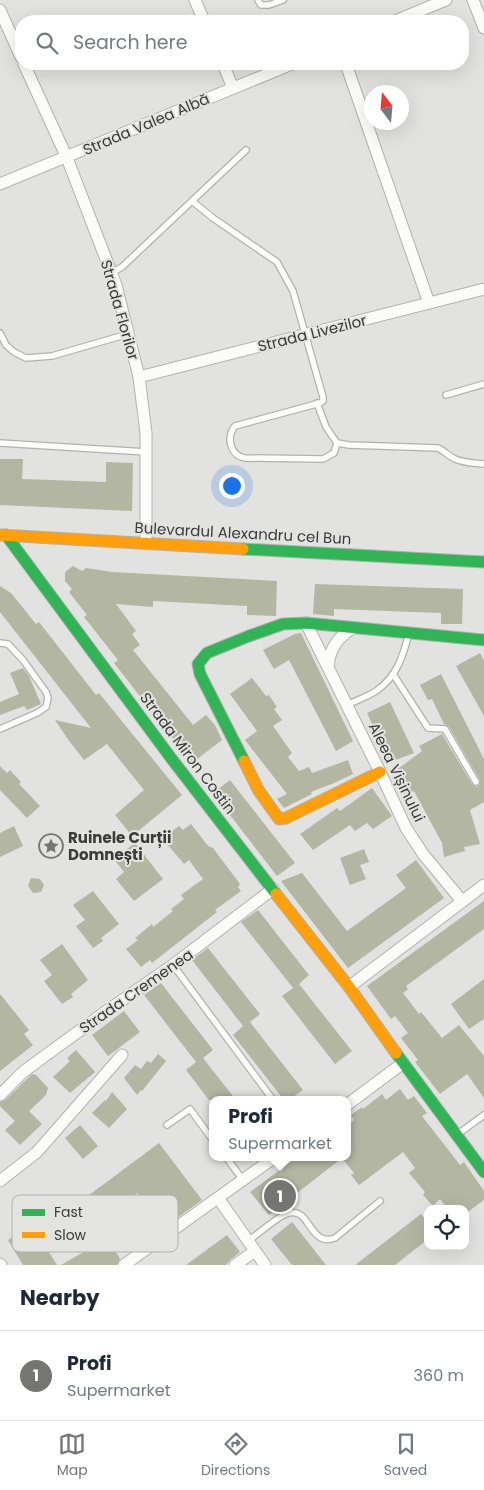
<!DOCTYPE html>
<html lang="en">
<head>
<meta charset="utf-8">
<style>
  body { margin:0; font-family:Poppins,sans-serif; background:#f2f2f3; color:#1f2937 }
  .controls { position:absolute; right:15px; bottom:15px; display:grid; overflow:hidden; border-radius:10px; box-shadow:0 5px 20px #0002 }
  .controls button { width:45px; height:45px; display:grid; place-items:center; padding:0; border:0; border-bottom:1px solid #e0e1e3; background:#fff; color:#1f2937; font:25px sans-serif }
  .compass { position:absolute; left:364px; top:85px; width:45px; height:45px; border-radius:50%; background:#fff; box-shadow:0 5px 20px #0002; rotate:344deg }
  .you { position:absolute; left:231px; top:485px; width:18px; height:18px; margin:-12px; border:4px solid #fff; border-radius:50%; background:#1a73e8; box-shadow:0 0 0 8px #1a73e833 }
  .badge { display:grid; place-items:center; width:32px; height:32px; border-radius:50%; background:#757574; color:#fff; font-size:16px; font-weight:700 }
  .pin { position:absolute; translate:-50% -50%; border:2px solid #fff; box-shadow:0 1px 5px #0006 }
  .popup { position:absolute; left:209px; top:1096px; width:142px; height:65px; box-sizing:border-box; display:grid; place-content:center; border-radius:10px; background:#fff; filter:drop-shadow(0 1px 4px #0005); font-size:16px; white-space:nowrap; color:#747a83 }
  .popup b { font-size:19px; color:#1f2937 }
  .popup::after { content:''; position:absolute; left:50%; top:100%; margin-left:-10px; border:10px solid transparent; border-top-color:#fff }
  .list { margin:0; padding:0; list-style:none }
  h2 { display:flex; justify-content:space-between; align-items:center; height:65px; margin:0; padding:0 20px; font-size:21px }
  h2 small { font-size:16px; font-weight:400; color:#747a83 }
  .list li { display:grid; grid-template-columns:32px 1fr auto; gap:15px; align-items:center; box-sizing:border-box; height:90px; padding:0 20px; border-top:1px solid #e0e1e3 }
  .list b { display:block; font-size:19px; white-space:nowrap }
  .list p { margin:0; font-size:16px; white-space:nowrap; color:#747a83 }
  .list em { font-size:16px; font-style:normal; color:#747a83 }
  .icon { flex:none; width:28px; height:28px; fill:none; stroke:currentColor; stroke-width:2; stroke-linecap:round; stroke-linejoin:round }
  .map { position:relative; flex:none; width:484px; height:1265px; overflow:hidden }
  .search { position:absolute; background:#fff; box-shadow:0 5px 20px #0002; left:15px; right:15px; top:15px; height:55px; display:flex; align-items:center; gap:12px; box-sizing:border-box; padding:0 18px; border-radius:20px; color:#747a83; font-size:19px }
  .sheet { height:155px; background:#fff }
  nav { display:flex; justify-content:space-around; align-items:center; box-sizing:border-box; height:70px; border-top:1px solid #e0e1e3; background:#fff; font-size:14px; color:#747a83 }
  nav a { display:grid; justify-items:center; gap:2px }
  nav .on { color:#757574 }
  .map>svg:first-child { display:block }
</style>
</head>
<body>
<div class="map">
<svg width="484" height="1265" viewBox="0 0 484 1265">
  <rect width="100%" height="100%" fill="#e2e2e1"/>
  <!-- building -->
  <g fill="#b3b6a1">
    <path d="M0,459H23L22,479L106,482V462L133,463L132,511L0,505Z"/>
    <path d="M73,566L82,571L86,568L112,572L277,581L276,616L247,615V606L153,601V607L116,604L136,631L132,634L140,645L133,650L193,725L206,715L215,725L222,740L192,763L114,663L118,660L84,617L87,615L69,592L72,589L65,581V572Z"/>
    <path d="M315,584L463,589L462,624H441V613L334,609V616L313,614Z"/>
    <path d="M0,586L11,593L36,624L39,622L96,695L99,693L182,795L132,836L115,815L144,790L107,744L84,760L67,738L55,720L91,728L0,612Z"/>
    <path d="M301,633L353,741L336,751L289,660L274,669L263,650L295,634Z"/>
    <path d="M480,653L484,661V716L456,666Z"/>
    <path d="M23,668L29,676L41,704L27,710L24,706L0,715V702L19,694L10,673Z"/>
    <path d="M441,674L484,759V802L470,810L480,844L464,847L465,851L444,857L442,843L414,791L406,795L395,771L422,751L419,746L442,734L472,784L477,787L480,784V780L449,727L444,724L432,699L428,700L420,685Z"/>
    <path d="M252,678L266,696L269,695L277,707L274,709L282,720L273,726L292,753L288,757L299,771L309,767L312,773L348,760L353,774L334,783L311,792L312,794L284,808L277,799L287,794L245,740L257,731L230,694Z"/>
    <path d="M390,702L414,753L390,762L367,713Z"/>
    <path d="M0,766L7,773L10,770L21,782L19,784L40,806L27,818L0,790Z"/>
    <path d="M230,780L295,863L277,876L213,793Z"/>
    <path d="M372,788L392,816L373,829L367,823L355,831L350,825L313,850L300,834L337,808L340,811Z"/>
    <path d="M191,824L208,846L213,848L240,884L238,887L241,891L215,910L217,912L152,963L150,960L141,967L126,949L138,940L135,938L152,924L153,927L173,911L171,909L184,899L181,895L203,879L189,860L184,864L167,844L172,839L168,834L179,826L183,830Z"/>
    <path d="M14,826L23,846L0,857V833Z"/>
    <path d="M135,843L163,879L134,901L116,879L124,872L114,859Z"/>
    <path d="M364,849L369,862L360,865L366,879L350,885L340,858Z"/>
    <path d="M416,860L444,898L348,968L281,881L302,873L347,931L406,888L396,875Z"/>
    <path d="M31,878L40,879L44,885L41,892L33,893L28,886Z"/>
    <path d="M93,891L119,924L101,938L103,941L93,948L76,926L85,920L73,905Z"/>
    <path d="M484,901V929L406,986L408,989L403,993L419,1014L421,1012L442,1038L459,1025L484,1056V1098L467,1074L440,1094L415,1062L418,1060L401,1038L408,1033L395,1016L391,1019L367,986Z"/>
    <path d="M258,910L309,975L299,984L352,1051L335,1064L282,996L293,988L241,922Z"/>
    <path d="M62,944L88,980L71,994L73,997L62,1004L44,981L52,975L40,960Z"/>
    <path d="M208,948L260,1014L250,1022L303,1090L289,1100H284L233,1035L243,1026L192,960Z"/>
    <path d="M484,979V1019L469,1029L451,1004Z"/>
    <path d="M161,983L213,1050L203,1058L236,1100H209L186,1070L196,1062L144,995Z"/>
    <path d="M0,994L29,1030L24,1034L33,1045L0,1071Z"/>
    <path d="M124,1011L140,1032L108,1056L92,1035Z"/>
    <path d="M76,1050L95,1072L70,1093L53,1077L70,1061L67,1058Z"/>
    <path d="M158,1054L166,1061L142,1091L141,1090L137,1095L124,1078L135,1065L141,1069L147,1061L151,1063Z"/>
    <path d="M32,1074L36,1075L48,1088L46,1095L29,1111L42,1124L20,1145L5,1130L15,1121L0,1106V1102L5,1100Z"/>
    <path d="M400,1089L408,1100L414,1096L427,1113L422,1116L460,1165L464,1162L484,1191V1200L465,1214V1209H448L440,1199L433,1206L423,1195L425,1192L409,1173L415,1168L403,1152L359,1185L351,1175L354,1173L342,1158L269,1215L250,1192L297,1157H348V1125L354,1120L351,1115L362,1107L363,1109L382,1094L386,1100Z"/>
    <path d="M112,1092L127,1109L109,1128L92,1113L105,1100L106,1101Z"/>
    <path d="M80,1125L98,1146L83,1159L65,1138Z"/>
    <path d="M159,1143L202,1200L163,1228L137,1193L98,1222L120,1259L117,1265H61L87,1250L61,1216Z"/>
    <path d="M421,1214L428,1223V1239L395,1265H355Z"/>
    <path d="M292,1222L326,1265H292L271,1239Z"/>
    <path d="M32,1225L57,1265H23L8,1240Z"/>
    <path d="M227,1235L240,1252L231,1259L226,1265H186Z"/>
  </g>
  <g fill="none" stroke-linecap="round" stroke-linejoin="round">
    <!-- lane casing -->
    <g stroke="#b1b2b0" stroke-width="8">
      <g id="lane">
        <path d="M258,0L261,5H269L283,0"/>
        <path d="M192,201L213,218L277,262L293,291L323,397V401L320,403L235,426C226,437 230,456 245,458L323,459L334,453L337,443"/>
        <path d="M111,273L122,267L246,150"/>
        <path d="M0,333L6,345L14,352L26,358L52,356L128,334"/>
        <path d="M446,395L484,384"/>
        <path d="M317,403L326,427L337,443L349,445L438,448C445,451 448,456 455,459C464,463 474,463 484,464"/>
        <path d="M0,443L146,452"/>
        <path d="M0,643L8,644L23,660L46,692L48,698L46,707L37,713L0,729"/>
        <path d="M393,674L428,728L445,729L476,782"/>
        <path d="M347,705C357,700 367,697 376,691C397,677 403,656 409,633"/>
        <path d="M173,965L273,1100"/>
        <path d="M167,1125L190,1109L212,1139"/>
        <path d="M458,1134L484,1115"/>
        <path d="M226,1157L243,1180"/>
        <path d="M248,1241C257,1235 277,1217 286,1214C311,1204 308,1248 335,1238L380,1201"/>
      </g>
    </g>
    <!-- street casing -->
    <g stroke="#b1b2b0" stroke-width="13">
      <g id="street">
        <path d="M195,0L204,21"/>
        <path d="M473,0L484,28"/>
        <path d="M0,10L21,57"/>
        <path d="M395,21L446,0"/>
        <path d="M24,64L67,158L116,285L139,377L146,433V542"/>
        <path d="M223,64L233,88"/>
        <path d="M346,64L429,303"/>
        <path d="M0,184L292,64"/>
        <path d="M139,377L484,289"/>
        <path d="M306,623L380,772L406,828L423,854L462,901"/>
        <path d="M328,666C330,648 338,637 353,628"/>
        <path d="M349,987L484,885"/>
        <path d="M0,1095L23,1072L42,1058L108,1010L173,965L273,889"/>
        <path d="M348,1104L403,1063"/>
        <path d="M0,1181L37,1152L122,1055"/>
        <path d="M218,1198L265,1265"/>
        <path d="M0,1264L1,1265"/>
        <path d="M124,1265L275,1157"/>
        <path d="M235,1265L255,1251"/>
      </g>
    </g>
    <!-- fast casing -->
    <g stroke="#b1b2b0" stroke-width="13">
      <g id="fast">
        <path d="M6,535L171,758L276,894"/>
        <path d="M243,549L484,562"/>
        <path d="M244,761L200,674L198,664L207,653L249,636L283,624L306,623L484,640"/>
        <path d="M396,1053L484,1172"/>
      </g>
    </g>
    <!-- slow casing -->
    <g stroke="#b1b2b0" stroke-width="13">
      <g id="slow">
        <path d="M0,535L243,549"/>
        <path d="M244,761L259,791L279,819L286,818L380,772"/>
        <path d="M276,894L349,987L396,1053"/>
      </g>
    </g>
    <!-- lane -->
    <use href="#lane" stroke="#fbfbfa" stroke-width="5.5"/>
    <!-- street -->
    <use href="#street" stroke="#fbfbfa" stroke-width="11"/>
    <!-- fast -->
    <use href="#fast" stroke="#30b455" stroke-width="11"/>
    <!-- slow -->
    <use href="#slow" stroke="#ff9f0a" stroke-width="11"/>
  </g>
  <!-- icons -->
  <defs>
    <g id="sight-ring" transform="scale(1.25)"><circle r="9.5" fill="#e3e3e0" stroke="#757574" stroke-width="1.5"/><path d="M0-6L1.8-2.2L6-1.7L2.9 1.2L3.7 5.4L0 3.3L-3.7 5.4L-2.9 1.2L-6-1.7L-1.8-2.2Z" fill="#757574"/></g>
  </defs>
  <g fill-rule="evenodd">
    <use href="#sight-ring" x="51" y="846"/>
  </g>
  <g text-anchor="middle" dominant-baseline="central" stroke-width="4" stroke-linejoin="round" paint-order="stroke">
    <!-- street labels -->
    <g font-size="15" fill="#3a3a39" stroke="#e3e3e0">
      <text transform="translate(146 124) rotate(-23)">Strada Valea Albă</text>
      <text transform="translate(120 310) rotate(74)">Strada Florilor</text>
      <text transform="translate(312 333) rotate(-14)">Strada Livezilor</text>
      <text transform="translate(243 533) rotate(3)">Bulevardul Alexandru cel Bun</text>
      <text transform="translate(188 753) rotate(53)">Strada Miron Costin</text>
      <text transform="translate(397 772) rotate(64)">Aleea Vișinului</text>
      <text transform="translate(136 991) rotate(-35)">Strada Cremenea</text>
    </g>
    <!-- poi labels -->
    <g font-size="15" font-weight="bold" fill="#3a3a39" stroke="#e3e3e0" text-anchor="start">
      <text x="68" y="837">Ruinele Curții<tspan x="68" dy="17">Domnești</tspan></text>
    </g>
  </g>
  <!-- legend -->
  <rect x="12" y="1195" width="166" height="57" rx="8" fill="#e3e3e0" stroke="#b0b0ae" stroke-width="1"/>
  <rect x="22" y="1209" width="23" height="7" fill="#30b455"/>
  <rect x="22" y="1232" width="23" height="6" fill="#ff9f0a"/>
  <g font-size="14" fill="#3a3a39">
    <text x="54" y="1217">Fast</text>
    <text x="54" y="1240">Slow</text>
  </g>
</svg>
<div class="controls">
<button><svg class="icon" aria-label="locate" viewBox="0 0 24 24"><circle cx="12" cy="12" r="6"/><path d="M12 2v4M12 18v4M2 12h4M18 12h4"/></svg></button>
</div>
<svg class="compass" viewBox="-18 -18 36 36"><path d="M0-13l5 13h-10z" fill="#e53935"/><path d="M0 13l5-13h-10z" fill="#747a83"/></svg>
<div class="you"></div>
<div class="pin badge" style="left:280px;top:1196px">1</div>
<div class="popup"><b>Profi</b>Supermarket</div>
<div class="search"><svg class="icon" aria-label="search" viewBox="0 0 24 24"><circle cx="10" cy="10" r="6"/><path d="M15 15l6 6"/></svg>Search here</div>
</div>
<section class="sheet">
<h2>Nearby<small></small></h2>
<ul class="list">
<li><span class="badge">1</span><div><b>Profi</b><p>Supermarket</p></div><em>360 m</em></li>
</ul>
</section>
<nav>
<a class="on"><svg class="icon" aria-label="map" viewBox="0 0 24 24"><path d="M3 6l6-2 6 2 6-2v14l-6 2-6-2-6 2zM9 4v14M15 6v14"/></svg>Map</a>
<a><svg class="icon" aria-label="directions" viewBox="0 0 24 24"><path d="M12 3l9 9-9 9-9-9zM9 14v-3h6M13 9l2 2-2 2"/></svg>Directions</a>
<a><svg class="icon" aria-label="saved" viewBox="0 0 24 24"><path d="M7 4h10v16l-5-4-5 4z"/></svg>Saved</a>
</nav>
</body>
</html>
